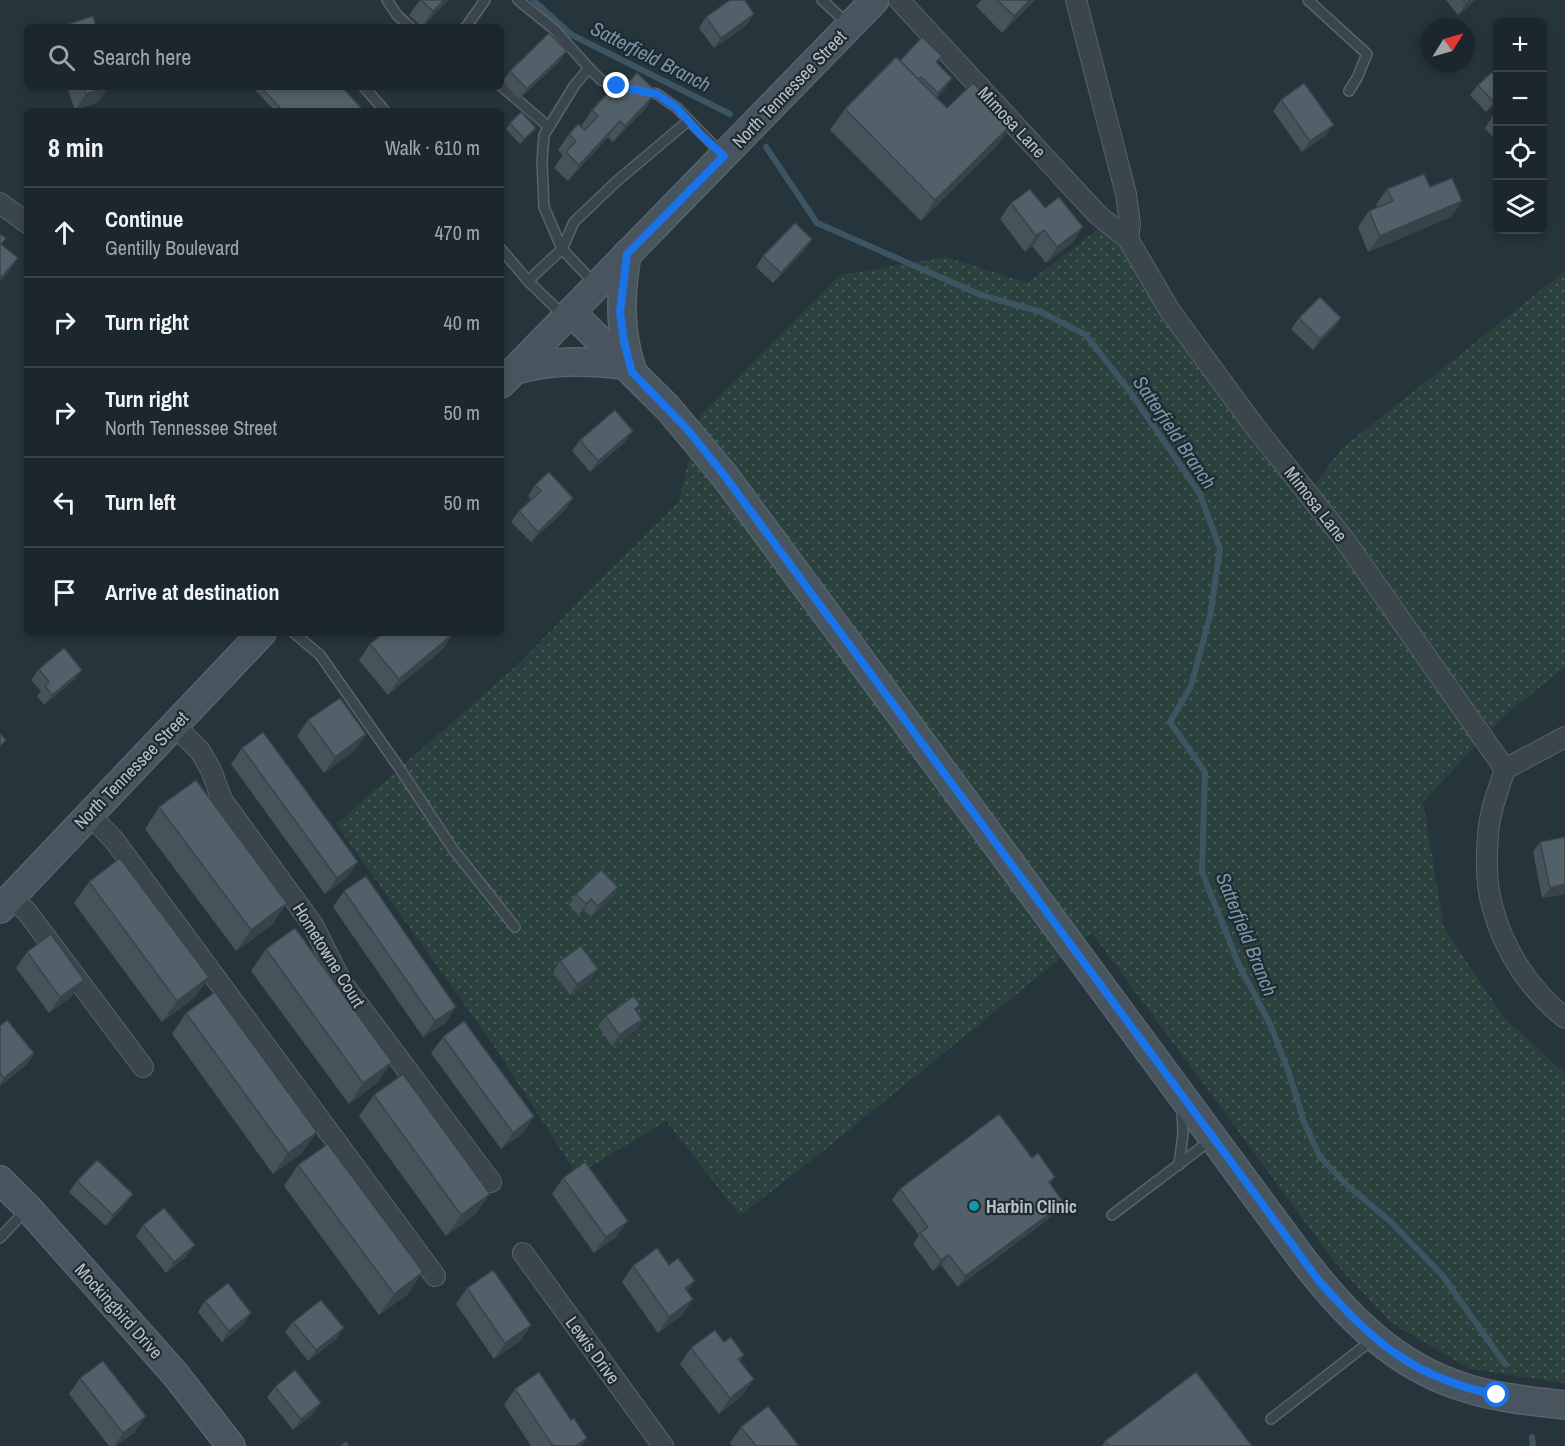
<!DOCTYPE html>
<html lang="en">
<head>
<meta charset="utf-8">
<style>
  body { margin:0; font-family:"Archivo Narrow",sans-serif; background:#252f35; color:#f1f3f6 }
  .controls { position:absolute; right:18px; top:18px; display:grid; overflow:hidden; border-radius:9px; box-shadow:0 3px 9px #0003 }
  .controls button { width:54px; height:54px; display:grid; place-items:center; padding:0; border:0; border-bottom:2px solid #3a4449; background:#1c272d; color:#f1f3f6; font:30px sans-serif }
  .compass { position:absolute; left:1421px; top:18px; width:54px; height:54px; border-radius:50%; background:#1c272d; box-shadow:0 3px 9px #0003; rotate:53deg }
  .stop { position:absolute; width:18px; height:18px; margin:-14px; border:4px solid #1a73e8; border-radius:50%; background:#fff }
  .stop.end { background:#1a73e8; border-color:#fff; box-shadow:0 2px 6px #0008 }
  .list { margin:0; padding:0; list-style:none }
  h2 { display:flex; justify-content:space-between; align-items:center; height:78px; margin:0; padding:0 24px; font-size:26px }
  h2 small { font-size:20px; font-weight:400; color:#a0a5aa }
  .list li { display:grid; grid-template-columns:39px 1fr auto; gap:18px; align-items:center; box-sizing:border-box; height:90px; padding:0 24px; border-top:2px solid #3a4449 }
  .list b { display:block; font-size:22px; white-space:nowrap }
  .list p { margin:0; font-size:20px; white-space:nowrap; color:#a0a5aa }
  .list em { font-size:20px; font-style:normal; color:#a0a5aa }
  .icon { flex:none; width:33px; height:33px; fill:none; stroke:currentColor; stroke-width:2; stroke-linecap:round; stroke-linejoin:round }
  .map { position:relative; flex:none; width:1565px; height:1446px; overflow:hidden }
  .search { position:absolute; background:#1c272d; box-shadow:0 3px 9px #0003; left:24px; top:24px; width:480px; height:66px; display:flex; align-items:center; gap:15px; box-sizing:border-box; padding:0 21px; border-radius:9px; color:#a0a5aa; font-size:22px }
  .panel { position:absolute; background:#1c272d; box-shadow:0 3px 9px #0003; left:24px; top:108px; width:480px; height:528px; border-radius:9px }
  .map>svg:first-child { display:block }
</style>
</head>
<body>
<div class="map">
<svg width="1565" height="1446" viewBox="0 0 1565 1446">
  <defs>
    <pattern id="grass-dots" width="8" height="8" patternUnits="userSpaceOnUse" patternTransform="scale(1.5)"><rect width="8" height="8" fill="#2b413d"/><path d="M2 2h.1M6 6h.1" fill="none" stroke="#485b58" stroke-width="1.8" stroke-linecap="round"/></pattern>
  </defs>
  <rect width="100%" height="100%" fill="#26343c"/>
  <!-- grass -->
  <path fill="url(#grass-dots)" d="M1107,223L1308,494L1341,449L1565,271V667L1503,717L1423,802L1444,928L1504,1017L1565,1074V1383L1470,1369L1390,1322L1337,1265L1092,933L827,1148L740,1216L666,1121L577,1175L494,1046L336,824L522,661L580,600L678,503L700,416L840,275L946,257L1027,283Z"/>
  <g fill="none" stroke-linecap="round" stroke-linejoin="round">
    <!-- stream -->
    <g stroke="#3d5563" stroke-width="6">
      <path d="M533,0L572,35L730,114"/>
      <path d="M766,147L817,223L981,295L1041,312L1086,335L1131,393L1200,494L1220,549L1210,616L1191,686L1170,722L1205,772L1202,872L1239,965L1270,1024L1288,1070L1304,1122L1320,1157L1347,1185L1391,1222L1442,1275L1505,1364"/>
      <path d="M1532,1437L1533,1446"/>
    </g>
    <!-- lane casing -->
    <g stroke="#58636a" stroke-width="12">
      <g id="lane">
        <path d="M387,0L397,15L410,27"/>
        <path d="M518,0L555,30L589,68L574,86L544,135L542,162L544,207L562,249"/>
        <path d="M822,0L849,25"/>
        <path d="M1308,0L1367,54L1357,78L1349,91"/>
        <path d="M466,27L485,0"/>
        <path d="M589,68L601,80L617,86L657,94L677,108L721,153"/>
        <path d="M501,86L549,127"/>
        <path d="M364,87L385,111"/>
        <path d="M501,249L528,281L564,316"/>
        <path d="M562,249L574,222L617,181L688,121"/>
        <path d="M528,281L562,249L596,285"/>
        <path d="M294,633L320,655L398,766L453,849L515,927"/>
        <path d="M1179,1165L1183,1134L1182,1108"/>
        <path d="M1112,1215L1211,1140"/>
        <path d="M0,1238L26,1210"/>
        <path d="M1271,1419L1372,1340"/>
      </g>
    </g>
    <!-- street casing -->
    <g stroke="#58636a" stroke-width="22">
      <g id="street">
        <path d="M899,0L1098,215L1128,239L1170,311L1255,427L1344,539L1505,769"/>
        <path d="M1076,0L1126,194L1130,224L1128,239"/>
        <path d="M0,203L27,223"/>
        <path d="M174,725L200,751L211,770L222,800L313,925L342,983L491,1182"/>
        <path d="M1565,737L1505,769C1498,791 1489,813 1488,836C1486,859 1486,886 1493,909C1504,951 1531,991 1565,1018"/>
        <path d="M89,814L114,840L435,1276"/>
        <path d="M11,897L27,912L143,1067"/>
        <path d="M523,1253L663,1446"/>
      </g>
    </g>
    <!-- secondary casing -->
    <g stroke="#58636a" stroke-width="30">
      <g id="secondary">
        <path d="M627,254C620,295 619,331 632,370"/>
        <path d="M571,312L668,408L724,475L1303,1260C1347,1317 1396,1367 1466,1388C1497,1398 1532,1401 1565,1405"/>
        <path d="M513,371C550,359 588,361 626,365"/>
        <path d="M501,384L875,0"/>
        <path d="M0,909L262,633"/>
        <path d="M0,1180L28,1208L175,1374L231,1446"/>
      </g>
    </g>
    <!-- lane -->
    <use href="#lane" stroke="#3a454c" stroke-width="9"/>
    <!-- street -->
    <use href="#street" stroke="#3a454c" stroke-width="20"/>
    <!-- secondary -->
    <use href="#secondary" stroke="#48555f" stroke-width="27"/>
  </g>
  <!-- wall -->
  <g fill="#47535a">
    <path d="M420,0H448L422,27L409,15Z"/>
    <path d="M981,0H1035L1002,33L976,6Z"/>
    <path d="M1446,0H1476L1458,15Z"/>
    <path d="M706,17L747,25L714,48L699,28Z"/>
    <path d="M942,56L937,63L952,78L945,89L936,98L947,108L1013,123L998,144L921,221L830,130L845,109L900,61Z"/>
    <path d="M559,62L519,99L503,81L510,71Z"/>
    <path d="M1478,85L1497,102L1486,112L1470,95Z"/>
    <path d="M67,87H108L98,102L75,110Z"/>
    <path d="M255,87H342L364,111H275L254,89Z"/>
    <path d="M618,94L646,108L613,142L608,137L568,181L554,168L563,155L558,150L569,134L585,130L581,126L592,110Z"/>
    <path d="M1281,100L1326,135L1302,152L1273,111Z"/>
    <path d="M1497,112V142L1485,128L1492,117Z"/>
    <path d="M510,123L536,128L532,133L520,144L506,129Z"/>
    <path d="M1430,187L1462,201L1451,217L1368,252L1358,227L1369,211L1377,207L1376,205L1387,189Z"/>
    <path d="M1011,203L1045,208L1083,227L1072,243L1046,263L1032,246L1025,252L1000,219Z"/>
    <path d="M805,250L773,283L756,267L763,256Z"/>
    <path d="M1299,318H1341L1333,329L1313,350L1291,329Z"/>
    <path d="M580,440L625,442L590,472L572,451Z"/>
    <path d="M535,485L573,498L566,509L531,542L511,522L519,511L531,499L528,496Z"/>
    <path d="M370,644L443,649L388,695L359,660Z"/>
    <path d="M39,669L82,670L74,680L44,705L37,696L41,691L31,680Z"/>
    <path d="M308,720L366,734L355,750L324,773L297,736Z"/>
    <path d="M242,748L358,862L346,878L325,894L231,764Z"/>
    <path d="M159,807L273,924L236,951L145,829Z"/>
    <path d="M1540,842L1565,894L1542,898L1533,852Z"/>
    <path d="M89,882L209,977L194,998L162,1022L74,903Z"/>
    <path d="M618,887L611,898L591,917L584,910L578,915L569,905L576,894Z"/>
    <path d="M344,891L456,1007L445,1023L423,1037L333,907Z"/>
    <path d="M266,949L392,1062L377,1083L349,1104L251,971Z"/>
    <path d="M27,952L72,996L49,1013L16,968Z"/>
    <path d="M560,961L590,980L570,995L553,972Z"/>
    <path d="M636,1011L642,1020L635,1030L612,1046L598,1026L606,1016Z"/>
    <path d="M186,1013L302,1153L273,1174L172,1034Z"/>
    <path d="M0,1026L34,1053L27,1064L0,1086Z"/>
    <path d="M443,1037L534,1116L523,1133L501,1149L431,1053Z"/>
    <path d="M374,1095L475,1215L446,1236L359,1116Z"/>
    <path d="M1032,1158L1055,1177L1050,1184L1064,1203L1056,1213L958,1287L941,1265L933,1271L913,1244L919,1235L892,1200L900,1189Z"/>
    <path d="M298,1165L408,1294L379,1315L284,1186Z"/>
    <path d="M563,1178L616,1237L594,1253L552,1194Z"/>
    <path d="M77,1181L125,1205L106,1226L69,1192Z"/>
    <path d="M143,1225L187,1256L166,1273L136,1236Z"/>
    <path d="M633,1266L688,1292L693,1299L682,1315L658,1333L622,1282Z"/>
    <path d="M467,1288L531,1325L520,1341L494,1359L456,1304Z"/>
    <path d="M205,1301L244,1324L222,1342L198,1312Z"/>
    <path d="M293,1322L336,1339L308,1361L285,1332Z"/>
    <path d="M724,1342L744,1355L740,1361L743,1395L719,1414L680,1364L691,1348Z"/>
    <path d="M80,1378L135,1432L116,1446H109L69,1394Z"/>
    <path d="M275,1387L313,1414L293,1430L267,1397Z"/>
    <path d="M515,1389L582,1446H531L504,1405Z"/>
    <path d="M741,1427L799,1446H732L730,1443Z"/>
    <path d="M1105,1441L1252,1446H1102Z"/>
  </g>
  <!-- shaded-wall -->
  <g fill="#39444a">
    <path d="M444,0H448L422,27L433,11Z"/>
    <path d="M1030,0H1035L1002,33L1014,16Z"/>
    <path d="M1471,0H1476L1458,15L1466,4Z"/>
    <path d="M754,14L747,25L714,48L721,38Z"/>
    <path d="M567,51L559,62L519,99L527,89Z"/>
    <path d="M952,78L945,89L930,104L938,93Z"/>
    <path d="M106,87H108L98,102L75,110L86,94Z"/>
    <path d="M657,92L646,108L613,142L625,126Z"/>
    <path d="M1497,98V102L1486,112L1494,102Z"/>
    <path d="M620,121L608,137L568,181L579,165Z"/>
    <path d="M1013,123L998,144L921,221L935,200Z"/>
    <path d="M1334,125L1326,135L1302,152L1310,141Z"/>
    <path d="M536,128L532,133L520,144L524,139Z"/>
    <path d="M1462,201L1451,217L1368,252L1380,236Z"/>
    <path d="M1083,227L1072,243L1046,263L1057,247Z"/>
    <path d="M1044,230L1032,246L1025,252L1036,236Z"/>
    <path d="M812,239L805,250L773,283L781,273Z"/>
    <path d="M18,258L7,274L0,282V279Z"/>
    <path d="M1341,318L1333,329L1313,350L1320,339Z"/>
    <path d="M633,431L625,442L590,472L598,461Z"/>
    <path d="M573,498L566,509L531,542L538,532Z"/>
    <path d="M454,633L443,649L388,695L399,679Z"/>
    <path d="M82,670L74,680L44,705L52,695Z"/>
    <path d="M366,734L355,750L324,773L335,757Z"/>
    <path d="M358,862L346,878L325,894L337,878Z"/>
    <path d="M1565,884V894L1542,898L1550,888Z"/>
    <path d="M618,887L611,898L591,917L598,906Z"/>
    <path d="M591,899L584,910L578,915L586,904Z"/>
    <path d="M287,903L273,924L236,951L251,930Z"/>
    <path d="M598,969L590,980L570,995L577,984Z"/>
    <path d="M209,977L194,998L162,1022L177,1001Z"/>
    <path d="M84,980L72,996L49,1013L60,997Z"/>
    <path d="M456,1007L445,1023L423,1037L435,1021Z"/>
    <path d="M642,1020L635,1030L612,1046L619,1035Z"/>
    <path d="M34,1053L27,1064L0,1086V1084L4,1078Z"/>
    <path d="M392,1062L377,1083L349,1104L363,1083Z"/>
    <path d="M534,1116L523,1133L501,1149L513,1133Z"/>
    <path d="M317,1132L302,1153L273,1174L288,1153Z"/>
    <path d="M133,1194L125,1205L106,1226L113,1215Z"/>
    <path d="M490,1194L475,1215L446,1236L461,1215Z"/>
    <path d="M1064,1203L1056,1213L958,1287L965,1276Z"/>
    <path d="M628,1221L616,1237L594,1253L606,1237Z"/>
    <path d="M195,1245L187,1256L166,1273L174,1262Z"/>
    <path d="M949,1255L941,1265L933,1271L941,1260Z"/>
    <path d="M423,1272L408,1294L379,1315L394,1294Z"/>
    <path d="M695,1281L684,1297L685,1288Z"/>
    <path d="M693,1299L682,1315L658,1333L669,1317Z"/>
    <path d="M251,1313L244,1324L222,1342L229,1331Z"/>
    <path d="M531,1325L520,1341L494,1359L505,1343Z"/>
    <path d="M344,1328L336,1339L308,1361L316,1350Z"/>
    <path d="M754,1379L743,1395L719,1414L730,1398Z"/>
    <path d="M321,1403L313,1414L293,1430L301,1419Z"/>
    <path d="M146,1416L135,1432L116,1446H114L123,1433Z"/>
    <path d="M587,1438L582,1446H576Z"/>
  </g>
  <!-- building -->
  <g fill="#526169" stroke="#39444a" stroke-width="1.5">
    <path d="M421,0H444L433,11Z"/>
    <path d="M730,0H745L754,14L721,38L706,17Z"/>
    <path d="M997,0H1030L1014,16Z"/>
    <path d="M1463,0H1471L1466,4Z"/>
    <path d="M93,16L96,27H63V26Z"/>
    <path d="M549,33L567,51L527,89L510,71Z"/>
    <path d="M922,37L942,56L936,62L952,78L938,93L921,77L918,79L900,61Z"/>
    <path d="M896,57L947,108L973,83L1013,123L935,200L845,109Z"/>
    <path d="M1492,72L1497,78V98L1494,102L1478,85Z"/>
    <path d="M637,73L657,92L625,126L620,121L579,165L566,152L576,141L569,134L578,124L585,130L598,116L592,110L612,88L618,94Z"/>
    <path d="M1304,83L1334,125L1310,141L1281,100Z"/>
    <path d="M84,87H106L86,94Z"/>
    <path d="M261,87H342L364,111H283Z"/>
    <path d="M1542,109L1546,113L1542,116Z"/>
    <path d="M521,112L536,128L524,139L510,123Z"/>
    <path d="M1497,112V123L1492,117Z"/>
    <path d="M1424,174L1430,187L1452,178L1462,201L1380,236L1369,211L1393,201L1387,189Z"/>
    <path d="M1030,189L1045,208L1059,197L1083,227L1057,247L1044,230L1036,236L1011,203Z"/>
    <path d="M795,223L812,239L781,273L763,256Z"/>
    <path d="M0,234L6,238L1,244L18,258L0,279Z"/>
    <path d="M1320,297L1341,318L1320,339L1299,318Z"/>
    <path d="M615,410L633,431L598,461L580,440Z"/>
    <path d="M549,472L573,498L538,532L519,511L541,491L535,485Z"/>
    <path d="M383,633H454L399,679L370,644Z"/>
    <path d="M64,648L82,670L52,695L45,686L49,682L39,669Z"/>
    <path d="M340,698L366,734L335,757L308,720Z"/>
    <path d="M263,732L358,862L337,878L242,748Z"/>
    <path d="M0,733L6,740L0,746Z"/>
    <path d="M196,780L287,903L251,930L159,807Z"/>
    <path d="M1565,837V884L1550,888L1540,842Z"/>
    <path d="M120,858L209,977L177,1001L89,882Z"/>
    <path d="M601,870L618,887L598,906L591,899L586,904L576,894Z"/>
    <path d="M366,876L456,1007L435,1021L344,891Z"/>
    <path d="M295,928L392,1062L363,1083L266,949Z"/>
    <path d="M51,934L84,980L60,997L27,952Z"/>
    <path d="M581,946L598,969L577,984L560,961Z"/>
    <path d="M215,992L317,1132L288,1153L186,1013Z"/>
    <path d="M634,996L640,1005L635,1009L642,1020L619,1035L606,1016Z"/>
    <path d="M7,1020L34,1053L4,1078L0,1073V1026Z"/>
    <path d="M464,1021L534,1116L513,1133L443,1037Z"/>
    <path d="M403,1074L490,1194L461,1215L374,1095Z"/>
    <path d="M999,1114L1032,1158L1038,1153L1055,1177L1049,1182L1064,1203L965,1276L949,1255L941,1260L920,1233L928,1227L900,1189Z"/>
    <path d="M328,1144L423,1272L394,1294L298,1165Z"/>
    <path d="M97,1160L133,1194L113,1215L77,1181Z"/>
    <path d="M585,1162L628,1221L606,1237L563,1178Z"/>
    <path d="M164,1208L195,1245L174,1262L143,1225Z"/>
    <path d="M657,1248L669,1265L678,1258L695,1281L685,1288L693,1299L669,1317L633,1266Z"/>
    <path d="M493,1270L531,1325L505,1343L467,1288Z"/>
    <path d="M228,1283L251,1313L229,1331L205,1301Z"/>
    <path d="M321,1300L344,1328L316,1350L293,1322Z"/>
    <path d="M715,1330L724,1342L731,1337L744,1355L738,1359L754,1379L730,1398L691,1348Z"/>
    <path d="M103,1361L146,1416L123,1433L80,1378Z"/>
    <path d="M295,1370L321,1403L301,1419L275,1387Z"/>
    <path d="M539,1372L571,1420L574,1418L587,1438L576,1446H553L515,1389Z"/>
    <path d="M1196,1372L1252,1446H1109L1105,1441Z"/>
    <path d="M768,1406L799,1446H756L741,1427Z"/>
    <path d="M346,1442L349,1446H340Z"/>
  </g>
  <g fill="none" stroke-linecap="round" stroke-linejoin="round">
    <!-- route -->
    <path stroke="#1a73e8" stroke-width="8" d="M617,86L657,94L677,108L701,135L724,156L627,254L620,312L624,342L632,372L687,429L724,475L1319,1281C1374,1343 1414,1378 1497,1395"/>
  </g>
  <!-- markers -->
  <circle fill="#0f9aa8" stroke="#1f2a31" stroke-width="2" cx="974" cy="1206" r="6"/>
  <g text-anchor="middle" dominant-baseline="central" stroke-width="4.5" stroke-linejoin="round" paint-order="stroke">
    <!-- street labels -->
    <g font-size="18" fill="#b6c0c7" stroke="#1f2a31">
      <text transform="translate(789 89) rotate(-46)">North Tennessee Street</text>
      <text transform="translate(1012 122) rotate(47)">Mimosa Lane</text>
      <text transform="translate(1316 504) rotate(52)">Mimosa Lane</text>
      <text transform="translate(131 770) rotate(-46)">North Tennessee Street</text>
      <text transform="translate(329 955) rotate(58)">Hometowne Court</text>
      <text transform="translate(119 1311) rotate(48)">Mockingbird Drive</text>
      <text transform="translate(593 1350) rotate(54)">Lewis Drive</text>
    </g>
    <!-- poi labels -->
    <g font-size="18" font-weight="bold" fill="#b6c0c7" stroke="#1f2a31" text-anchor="start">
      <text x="986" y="1206">Harbin Clinic</text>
    </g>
    <!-- water labels -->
    <g font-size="20" font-style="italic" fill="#7996a8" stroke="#1f2a31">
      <text transform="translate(651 56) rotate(27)">Satterfield Branch</text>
      <text transform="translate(1175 432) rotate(56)">Satterfield Branch</text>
      <text transform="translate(1247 934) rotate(68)">Satterfield Branch</text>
    </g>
  </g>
</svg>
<div class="controls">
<button>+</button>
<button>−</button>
<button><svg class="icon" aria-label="locate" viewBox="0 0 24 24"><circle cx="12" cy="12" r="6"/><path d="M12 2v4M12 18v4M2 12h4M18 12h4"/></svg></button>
<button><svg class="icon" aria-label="layers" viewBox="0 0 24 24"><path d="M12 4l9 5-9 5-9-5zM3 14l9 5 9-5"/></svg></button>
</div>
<svg class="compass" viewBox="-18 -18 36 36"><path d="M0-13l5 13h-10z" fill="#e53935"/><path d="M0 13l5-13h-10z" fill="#a0a5aa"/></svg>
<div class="stop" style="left:1497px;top:1395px"></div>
<div class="stop end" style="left:617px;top:86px"></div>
<div class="search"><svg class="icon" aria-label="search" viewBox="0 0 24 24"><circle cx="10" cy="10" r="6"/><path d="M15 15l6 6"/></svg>Search here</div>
<section class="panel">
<h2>8 min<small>Walk · 610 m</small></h2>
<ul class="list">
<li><svg class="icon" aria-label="ahead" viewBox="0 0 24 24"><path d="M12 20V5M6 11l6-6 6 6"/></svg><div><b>Continue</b><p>Gentilly Boulevard</p></div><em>470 m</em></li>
<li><svg class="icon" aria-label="right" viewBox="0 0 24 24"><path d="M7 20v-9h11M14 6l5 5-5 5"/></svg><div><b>Turn right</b></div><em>40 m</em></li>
<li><svg class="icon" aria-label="right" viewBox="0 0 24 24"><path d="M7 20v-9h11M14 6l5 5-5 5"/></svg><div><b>Turn right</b><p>North Tennessee Street</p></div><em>50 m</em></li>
<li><svg class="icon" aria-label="left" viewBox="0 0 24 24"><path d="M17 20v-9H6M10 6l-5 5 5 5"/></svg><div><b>Turn left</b></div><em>50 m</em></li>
<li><svg class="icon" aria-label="arrive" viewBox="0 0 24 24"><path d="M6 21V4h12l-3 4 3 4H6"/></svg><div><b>Arrive at destination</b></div></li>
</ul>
</section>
</div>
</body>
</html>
